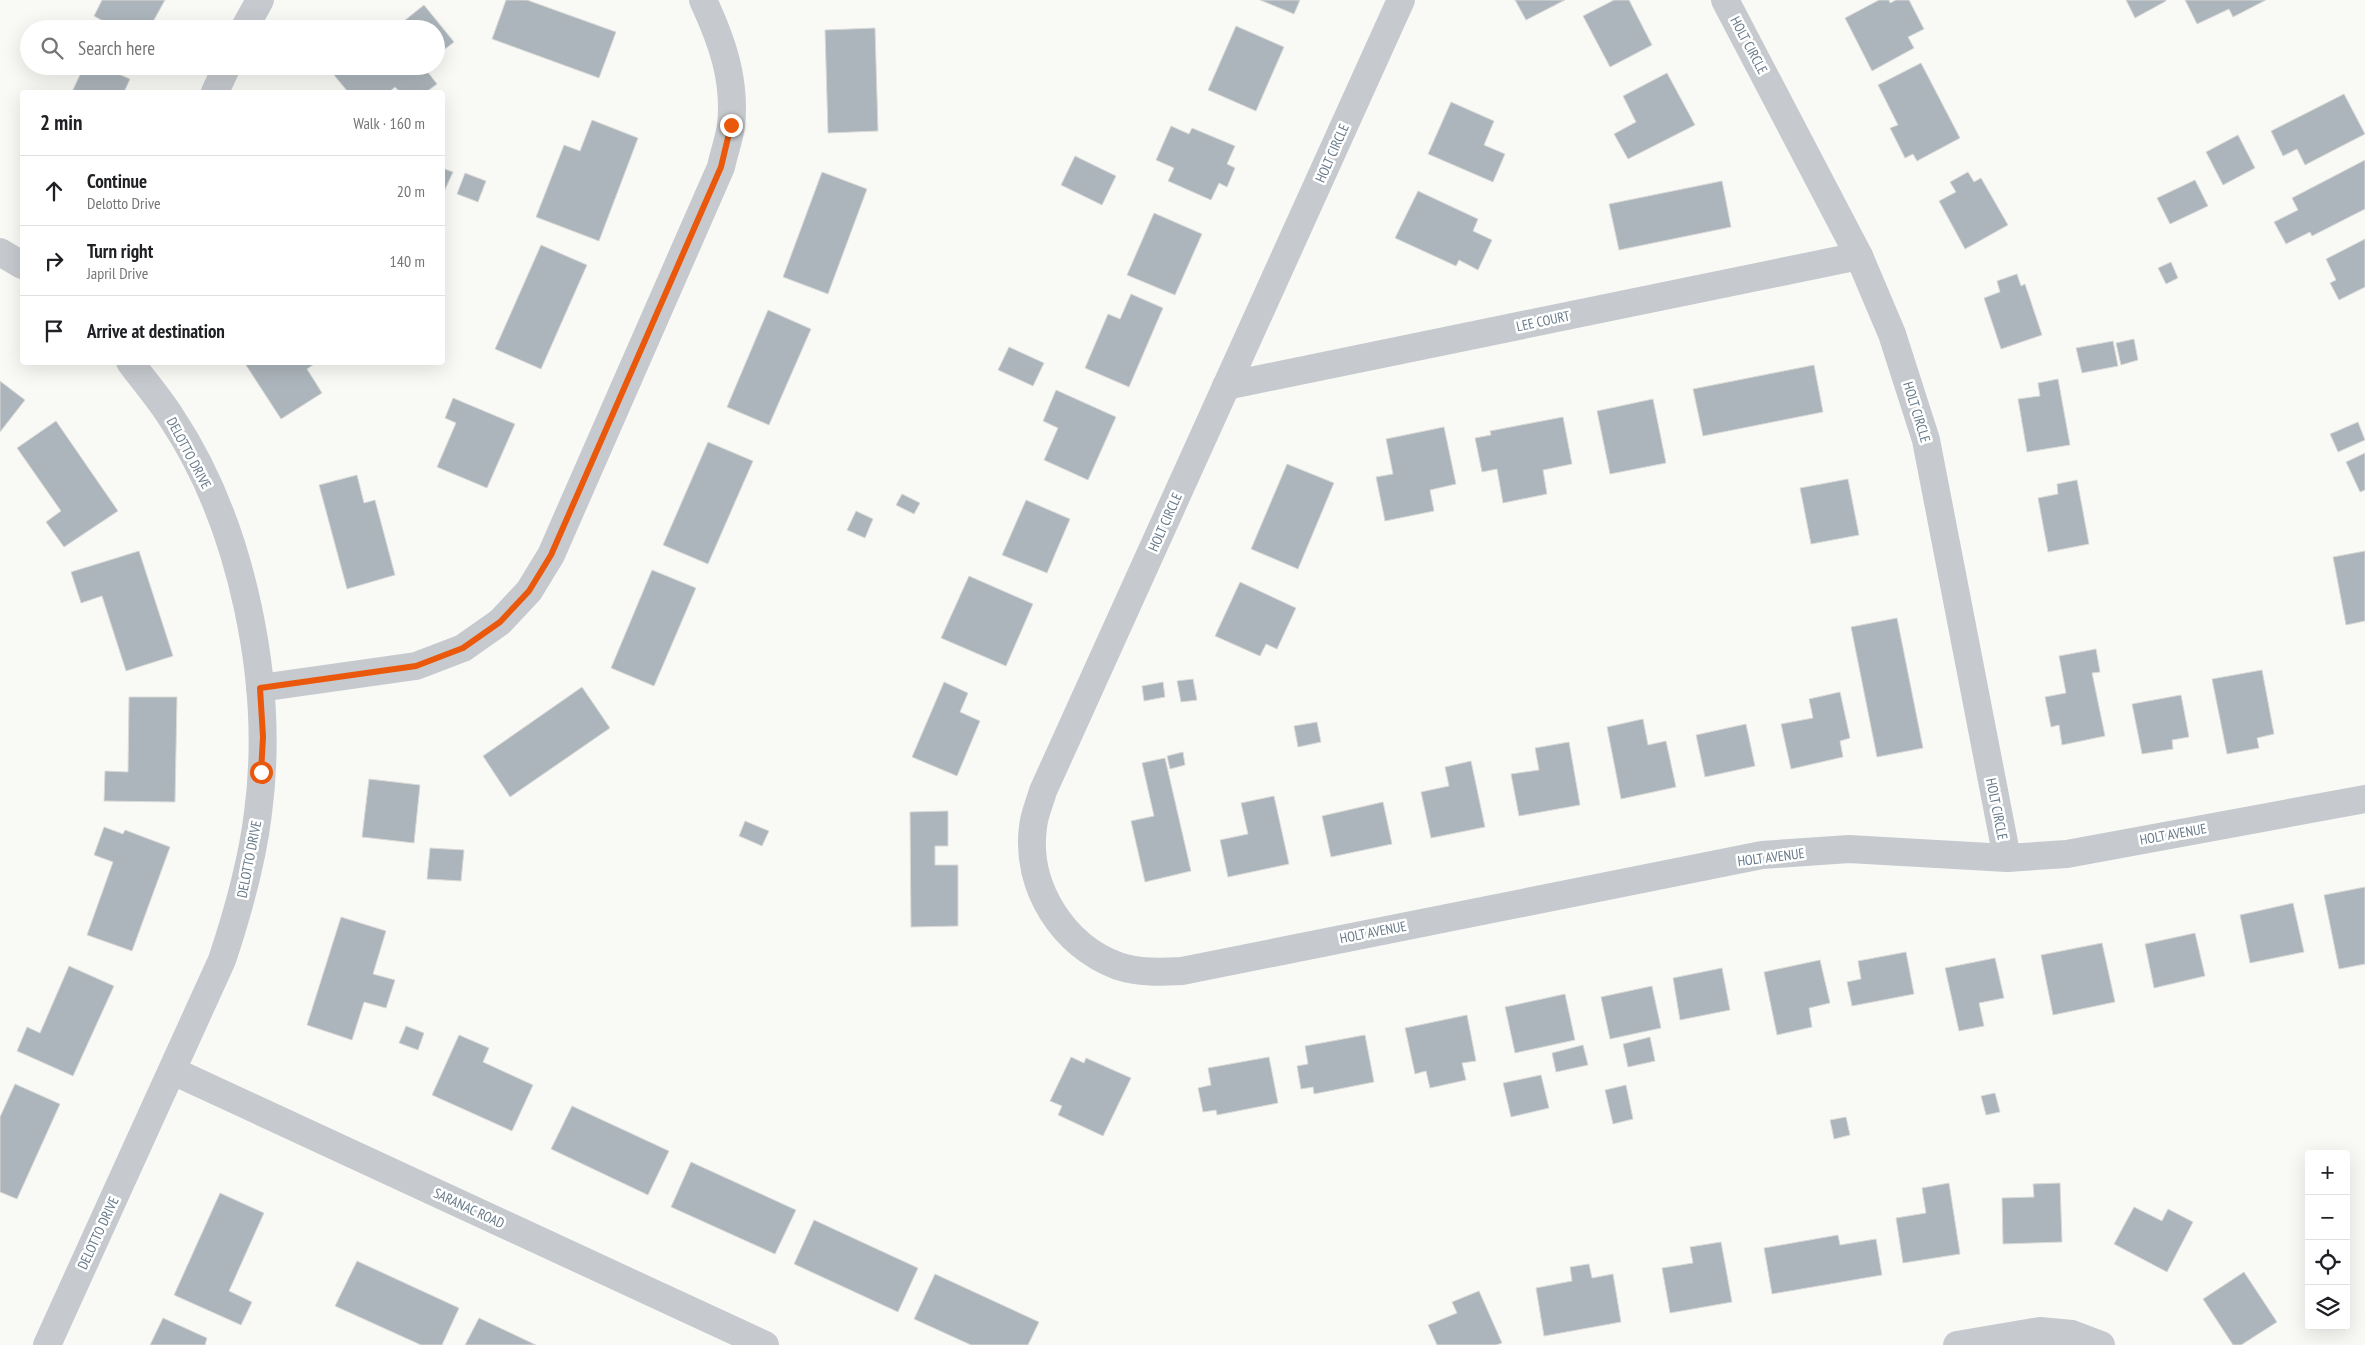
<!DOCTYPE html>
<html lang="en">
<head>
<meta charset="utf-8">
<style>
  body { margin:0; font-family:"PT Sans Narrow",sans-serif; background:#f6f6f6; color:#202124 }
  .controls { position:absolute; right:15px; bottom:15px; display:grid; overflow:hidden; border-radius:5px; box-shadow:0 5px 20px #0002 }
  .controls button { width:45px; height:45px; display:grid; place-items:center; padding:0; border:0; border-bottom:1px solid #e0e0e0; background:#fff; color:#202124; font:25px sans-serif }
  .stop { position:absolute; width:15px; height:15px; margin:-11px; border:4px solid #ea580c; border-radius:50%; background:#fff }
  .stop.end { background:#ea580c; border-color:#fff; box-shadow:0 1px 5px #0008 }
  .list { margin:0; padding:0; list-style:none }
  h2 { display:flex; justify-content:space-between; align-items:center; height:65px; margin:0; padding:0 20px; font-size:21px }
  h2 small { font-size:16px; font-weight:400; color:#757577 }
  .list li { display:grid; grid-template-columns:32px 1fr auto; gap:15px; align-items:center; box-sizing:border-box; height:70px; padding:0 20px; border-top:1px solid #e0e0e0 }
  .list b { display:block; font-size:19px; white-space:nowrap }
  .list p { margin:0; font-size:16px; white-space:nowrap; color:#757577 }
  .list em { font-size:16px; font-style:normal; color:#757577 }
  .icon { flex:none; width:28px; height:28px; fill:none; stroke:currentColor; stroke-width:2; stroke-linecap:round; stroke-linejoin:round }
  .map { position:relative; flex:none; width:2365px; height:1345px; overflow:hidden }
  .search { position:absolute; background:#fff; box-shadow:0 5px 20px #0002; left:20px; top:20px; width:425px; height:55px; display:flex; align-items:center; gap:12px; box-sizing:border-box; padding:0 18px; border-radius:28px; color:#757577; font-size:19px }
  .panel { position:absolute; background:#fff; box-shadow:0 5px 20px #0002; left:20px; top:90px; width:425px; height:275px; border-radius:5px }
  .map>svg:first-child { display:block }
</style>
</head>
<body>
<div class="map">
<svg width="2365" height="1345" viewBox="0 0 2365 1345">
  <rect width="100%" height="100%" fill="#f9f9f6"/>
  <!-- building -->
  <g fill="#acb5bb" stroke="#dadad8">
    <path d="M102,0H165L149,29H117L94,16Z"/>
    <path d="M506,0H527L616,32L599,78L492,39Z"/>
    <path d="M1260,0H1300L1294,14Z"/>
    <path d="M1515,0H1565L1526,20Z"/>
    <path d="M1614,0H1629L1652,45L1610,67L1583,16Z"/>
    <path d="M1879,0H1889L1890,3L1896,0H1909L1924,29L1908,37L1914,48L1872,71L1845,18Z"/>
    <path d="M2126,0H2166V1L2135,18Z"/>
    <path d="M2185,0H2266L2233,17L2229,9L2197,24Z"/>
    <path d="M424,5L454,42L436,56V29H394Z"/>
    <path d="M1236,26L1284,47L1256,111L1208,90Z"/>
    <path d="M875,28L878,131L828,133L825,30Z"/>
    <path d="M1921,63L1960,138L1917,161L1913,154L1905,158L1890,128L1898,125L1878,85Z"/>
    <path d="M84,66H100L130,79L124,92H72Z"/>
    <path d="M345,66H423L437,84L426,92H400L395,87L389,92H348L334,75Z"/>
    <path d="M1667,73L1695,125L1628,159L1614,134L1636,122L1623,96Z"/>
    <path d="M2344,94L2365,134L2305,165L2297,149L2283,156L2271,131Z"/>
    <path d="M1451,102L1494,121L1484,145L1505,154L1493,182L1428,154Z"/>
    <path d="M592,120L638,138L599,241L536,217L564,145L580,151Z"/>
    <path d="M1171,126L1189,134L1192,128L1235,146L1227,164L1235,168L1227,187L1219,183L1211,200L1168,181L1174,168L1156,160Z"/>
    <path d="M2238,135L2255,168L2223,185L2206,152Z"/>
    <path d="M1075,156L1116,176L1102,205L1061,185Z"/>
    <path d="M2365,160V209L2312,236L2310,232L2286,244L2274,222L2298,210L2292,198Z"/>
    <path d="M442,168L453,172L442,196Z"/>
    <path d="M822,172L867,189L828,294L783,277Z"/>
    <path d="M1968,172L1974,182L1981,178L2008,225L1965,249L1939,201L1956,192L1950,182Z"/>
    <path d="M465,173L486,181L478,202L457,194Z"/>
    <path d="M2195,180L2208,206L2170,224L2157,198Z"/>
    <path d="M1722,181L1731,227L1619,250L1609,204Z"/>
    <path d="M1418,191L1478,219L1473,231L1492,240L1478,270L1459,260L1456,266L1395,238Z"/>
    <path d="M1154,213L1202,234L1175,295L1127,275Z"/>
    <path d="M2365,239V287L2339,300L2330,283L2336,280L2326,259Z"/>
    <path d="M541,245L587,265L541,369L495,349Z"/>
    <path d="M2171,262L2178,278L2166,284L2158,268Z"/>
    <path d="M2017,274L2021,286L2025,284L2042,335L2001,349L1984,298L2000,292L1997,281Z"/>
    <path d="M1131,294L1163,308L1129,387L1085,368L1108,314L1120,319Z"/>
    <path d="M768,310L811,329L769,425L727,407Z"/>
    <path d="M2134,339L2138,360L2121,365L2116,343Z"/>
    <path d="M2113,341L2118,366L2082,373L2076,348Z"/>
    <path d="M1009,347L1044,363L1033,386L998,370Z"/>
    <path d="M244,362H317L307,369L322,393L281,419Z"/>
    <path d="M1814,365L1823,412L1703,436L1693,389Z"/>
    <path d="M2058,379L2070,445L2027,452L2018,399L2040,396L2038,383Z"/>
    <path d="M0,381L25,400L0,432Z"/>
    <path d="M1056,390L1116,417L1088,480L1044,460L1058,428L1043,421Z"/>
    <path d="M453,398L515,424L487,488L437,467L456,423L445,418Z"/>
    <path d="M1653,399L1666,463L1610,474L1597,411Z"/>
    <path d="M1563,417L1572,464L1543,470L1547,494L1503,503L1497,469L1482,472L1475,438L1491,435L1490,431Z"/>
    <path d="M56,421L118,511L64,547L46,522L61,511L17,448Z"/>
    <path d="M2358,422L2365,440L2338,452L2330,434Z"/>
    <path d="M1444,427L1456,484L1430,490L1434,511L1385,521L1376,477L1393,474L1386,439Z"/>
    <path d="M708,442L753,461L708,564L663,545Z"/>
    <path d="M2365,453V490L2360,492L2346,462Z"/>
    <path d="M1287,464L1334,483L1298,569L1251,549Z"/>
    <path d="M357,475L364,503L375,500L395,575L347,589L319,485Z"/>
    <path d="M1848,479L1859,535L1811,544L1800,488Z"/>
    <path d="M2077,480L2089,544L2048,552L2038,498L2058,494L2057,484Z"/>
    <path d="M902,494L920,503L914,514L896,505Z"/>
    <path d="M1026,500L1070,519L1047,573L1002,555Z"/>
    <path d="M856,511L873,519L865,538L847,530Z"/>
    <path d="M139,551L173,656L126,671L102,596L81,603L71,572Z"/>
    <path d="M2365,551V621L2346,625L2333,557Z"/>
    <path d="M652,570L696,588L654,686L611,668Z"/>
    <path d="M969,576L1033,604L1006,666L941,638Z"/>
    <path d="M1240,582L1296,608L1277,649L1266,644L1260,656L1215,636Z"/>
    <path d="M1897,618L1923,748L1877,757L1851,627Z"/>
    <path d="M2096,649L2100,672L2092,673L2105,736L2062,745L2059,725L2051,727L2045,697L2066,693L2059,656Z"/>
    <path d="M2262,670L2274,734L2257,738L2259,748L2227,754L2212,679Z"/>
    <path d="M1193,679L1197,700L1181,702L1177,681Z"/>
    <path d="M944,682L968,693L960,712L980,721L957,776L912,757Z"/>
    <path d="M1163,682L1165,697L1144,701L1142,686Z"/>
    <path d="M582,687L610,728L510,797L483,756Z"/>
    <path d="M1840,692L1850,738L1840,741L1843,757L1791,769L1781,724L1813,718L1809,699Z"/>
    <path d="M2181,695L2189,737L2172,740L2173,749L2142,754L2132,704Z"/>
    <path d="M129,697H177L175,802L104,801L105,771L128,772Z"/>
    <path d="M1643,719L1648,745L1666,741L1676,787L1621,799L1607,727Z"/>
    <path d="M1317,722L1321,742L1298,747L1294,726Z"/>
    <path d="M1746,724L1755,766L1705,777L1696,735Z"/>
    <path d="M1569,742L1580,805L1519,816L1511,774L1539,770L1535,748Z"/>
    <path d="M1183,752L1185,765L1170,769L1167,756Z"/>
    <path d="M1165,758L1191,871L1145,882L1131,821L1154,816L1142,763Z"/>
    <path d="M1471,761L1485,827L1431,838L1421,792L1449,786L1445,767Z"/>
    <path d="M369,779L420,785L414,843L362,837Z"/>
    <path d="M1274,796L1289,864L1228,877L1220,840L1248,834L1241,803Z"/>
    <path d="M1383,802L1392,844L1331,857L1322,816Z"/>
    <path d="M948,811V846H935V865H958V926L911,927L910,812Z"/>
    <path d="M745,821L769,831L762,846L739,836Z"/>
    <path d="M104,827L123,834L125,830L170,847L132,951L87,935L113,862L94,855Z"/>
    <path d="M430,848L464,850L461,881L427,879Z"/>
    <path d="M2365,887V964L2339,969L2324,895Z"/>
    <path d="M2293,903L2304,952L2250,963L2240,915Z"/>
    <path d="M341,917L386,931L373,974L395,980L386,1008L364,1002L352,1040L307,1025Z"/>
    <path d="M2195,933L2205,976L2154,988L2145,944Z"/>
    <path d="M2102,943L2115,1002L2053,1015L2041,955Z"/>
    <path d="M1906,952L1914,994L1852,1006L1847,982L1861,979L1858,961Z"/>
    <path d="M1995,958L2004,998L1979,1003L1984,1026L1959,1031L1945,968Z"/>
    <path d="M1820,960L1830,1003L1809,1008L1812,1027L1777,1035L1764,972Z"/>
    <path d="M69,966L114,986L73,1076L17,1051L27,1027L40,1033Z"/>
    <path d="M1722,968L1730,1010L1680,1020L1673,978Z"/>
    <path d="M1652,986L1661,1028L1610,1039L1601,997Z"/>
    <path d="M1565,994L1575,1040L1515,1053L1505,1007Z"/>
    <path d="M1467,1015L1476,1061L1462,1063L1466,1080L1430,1088L1426,1071L1415,1074L1405,1028Z"/>
    <path d="M406,1026L424,1033L418,1050L399,1043Z"/>
    <path d="M459,1035L489,1048L483,1062L533,1085L512,1131L432,1095Z"/>
    <path d="M1365,1035L1374,1082L1314,1094L1313,1087L1301,1089L1297,1066L1308,1064L1305,1046Z"/>
    <path d="M1650,1037L1655,1061L1628,1067L1623,1044Z"/>
    <path d="M1583,1045L1588,1065L1556,1072L1552,1053Z"/>
    <path d="M1071,1057L1084,1063L1086,1058L1131,1078L1103,1136L1058,1115L1062,1106L1050,1101Z"/>
    <path d="M1269,1057L1278,1103L1217,1115L1216,1110L1203,1112L1198,1088L1211,1085L1208,1068Z"/>
    <path d="M1541,1075L1549,1108L1511,1117L1503,1083Z"/>
    <path d="M15,1084L60,1104L17,1199L0,1192V1117Z"/>
    <path d="M1626,1085L1633,1119L1613,1124L1605,1090Z"/>
    <path d="M1995,1093L2000,1112L1986,1115L1981,1096Z"/>
    <path d="M572,1106L669,1151L648,1195L551,1149Z"/>
    <path d="M1846,1117L1850,1135L1834,1139L1830,1120Z"/>
    <path d="M691,1162L796,1210L775,1254L671,1207Z"/>
    <path d="M1949,1183L1960,1254L1903,1263L1896,1218L1926,1213L1922,1188Z"/>
    <path d="M2060,1183L2062,1242L2003,1244L2002,1198L2034,1197L2033,1184Z"/>
    <path d="M220,1193L264,1213L229,1291L252,1302L241,1325L174,1295Z"/>
    <path d="M2134,1207L2162,1221L2168,1209L2193,1222L2167,1272L2114,1244Z"/>
    <path d="M814,1220L918,1268L898,1312L794,1264Z"/>
    <path d="M1838,1235L1840,1245L1876,1239L1882,1275L1772,1294L1764,1248Z"/>
    <path d="M1721,1242L1732,1302L1670,1313L1662,1268L1693,1263L1690,1247Z"/>
    <path d="M357,1261L459,1308L442,1345H421L335,1306Z"/>
    <path d="M1589,1264L1592,1278L1613,1274L1621,1322L1544,1336L1536,1288L1572,1281L1570,1267Z"/>
    <path d="M2244,1272L2277,1322L2241,1345H2233L2203,1299Z"/>
    <path d="M935,1274L1039,1322L1028,1345H971L914,1319Z"/>
    <path d="M1479,1291L1502,1343L1496,1345H1437L1428,1325L1457,1313L1452,1302Z"/>
    <path d="M163,1318L207,1338L205,1345H150Z"/>
    <path d="M479,1318L536,1345H465Z"/>
  </g>
  <g fill="none" stroke-linecap="round" stroke-linejoin="round">
    <!-- street -->
    <g stroke="#c6cace" stroke-width="28">
      <path d="M1401,0L1043,791C1040,802 1034,815 1033,827C1025,886 1063,946 1118,966C1139,973 1161,972 1182,971L1762,855L1849,849L2007,858L2067,854L2365,799"/>
      <path d="M1725,0L1859,256L1892,334L1926,440L2007,858"/>
      <path d="M244,29L260,0"/>
      <path d="M215,92L227,66"/>
      <path d="M0,252L22,265"/>
      <path d="M1226,386L1859,256"/>
      <path d="M260,688L416,666L463,648L500,622L529,591L551,555L721,167C724,153 729,139 731,126C736,80 722,41 703,0"/>
      <path d="M173,1071L765,1345"/>
      <path d="M47,1345L222,960C238,912 252,863 258,813C275,685 243,525 171,417C159,398 144,381 130,362"/>
      <path d="M1957,1345L2040,1331L2072,1334L2101,1345"/>
    </g>
  </g>
  <g fill="none" stroke-linecap="round" stroke-linejoin="round">
    <!-- route -->
    <path stroke="#ea580c" stroke-width="6" d="M261,772L263,737L260,688L416,666L463,648L500,622L529,591L551,555L721,167L731,125"/>
  </g>
  <g text-anchor="middle" dominant-baseline="central" stroke-width="5" stroke-linejoin="round" paint-order="stroke">
    <!-- street labels -->
    <g font-size="14" fill="#667989" stroke="#fff">
      <text transform="translate(1749 45) rotate(62)">HOLT CIRCLE</text>
      <text transform="translate(1332 153) rotate(-66)">HOLT CIRCLE</text>
      <text transform="translate(1543 321) rotate(-12)">LEE COURT</text>
      <text transform="translate(1917 412) rotate(73)">HOLT CIRCLE</text>
      <text transform="translate(189 453) rotate(62)">DELOTTO DRIVE</text>
      <text transform="translate(1165 522) rotate(-66)">HOLT CIRCLE</text>
      <text transform="translate(1997 809) rotate(79)">HOLT CIRCLE</text>
      <text transform="translate(2173 834) rotate(-10)">HOLT AVENUE</text>
      <text transform="translate(1771 857) rotate(-7)">HOLT AVENUE</text>
      <text transform="translate(249 859) rotate(-79)">DELOTTO DRIVE</text>
      <text transform="translate(1373 932) rotate(-11)">HOLT AVENUE</text>
      <text transform="translate(469 1208) rotate(25)">SARANAC ROAD</text>
      <text transform="translate(98 1233) rotate(-65)">DELOTTO DRIVE</text>
    </g>
  </g>
</svg>
<div class="controls">
<button>+</button>
<button>−</button>
<button><svg class="icon" aria-label="locate" viewBox="0 0 24 24"><circle cx="12" cy="12" r="6"/><path d="M12 2v4M12 18v4M2 12h4M18 12h4"/></svg></button>
<button><svg class="icon" aria-label="layers" viewBox="0 0 24 24"><path d="M12 4l9 5-9 5-9-5zM3 14l9 5 9-5"/></svg></button>
</div>
<div class="stop" style="left:261px;top:772px"></div>
<div class="stop end" style="left:731px;top:125px"></div>
<div class="search"><svg class="icon" aria-label="search" viewBox="0 0 24 24"><circle cx="10" cy="10" r="6"/><path d="M15 15l6 6"/></svg>Search here</div>
<section class="panel">
<h2>2 min<small>Walk · 160 m</small></h2>
<ul class="list">
<li><svg class="icon" aria-label="ahead" viewBox="0 0 24 24"><path d="M12 20V5M6 11l6-6 6 6"/></svg><div><b>Continue</b><p>Delotto Drive</p></div><em>20 m</em></li>
<li><svg class="icon" aria-label="right" viewBox="0 0 24 24"><path d="M7 20v-9h11M14 6l5 5-5 5"/></svg><div><b>Turn right</b><p>Japril Drive</p></div><em>140 m</em></li>
<li><svg class="icon" aria-label="arrive" viewBox="0 0 24 24"><path d="M6 21V4h12l-3 4 3 4H6"/></svg><div><b>Arrive at destination</b></div></li>
</ul>
</section>
</div>
</body>
</html>
